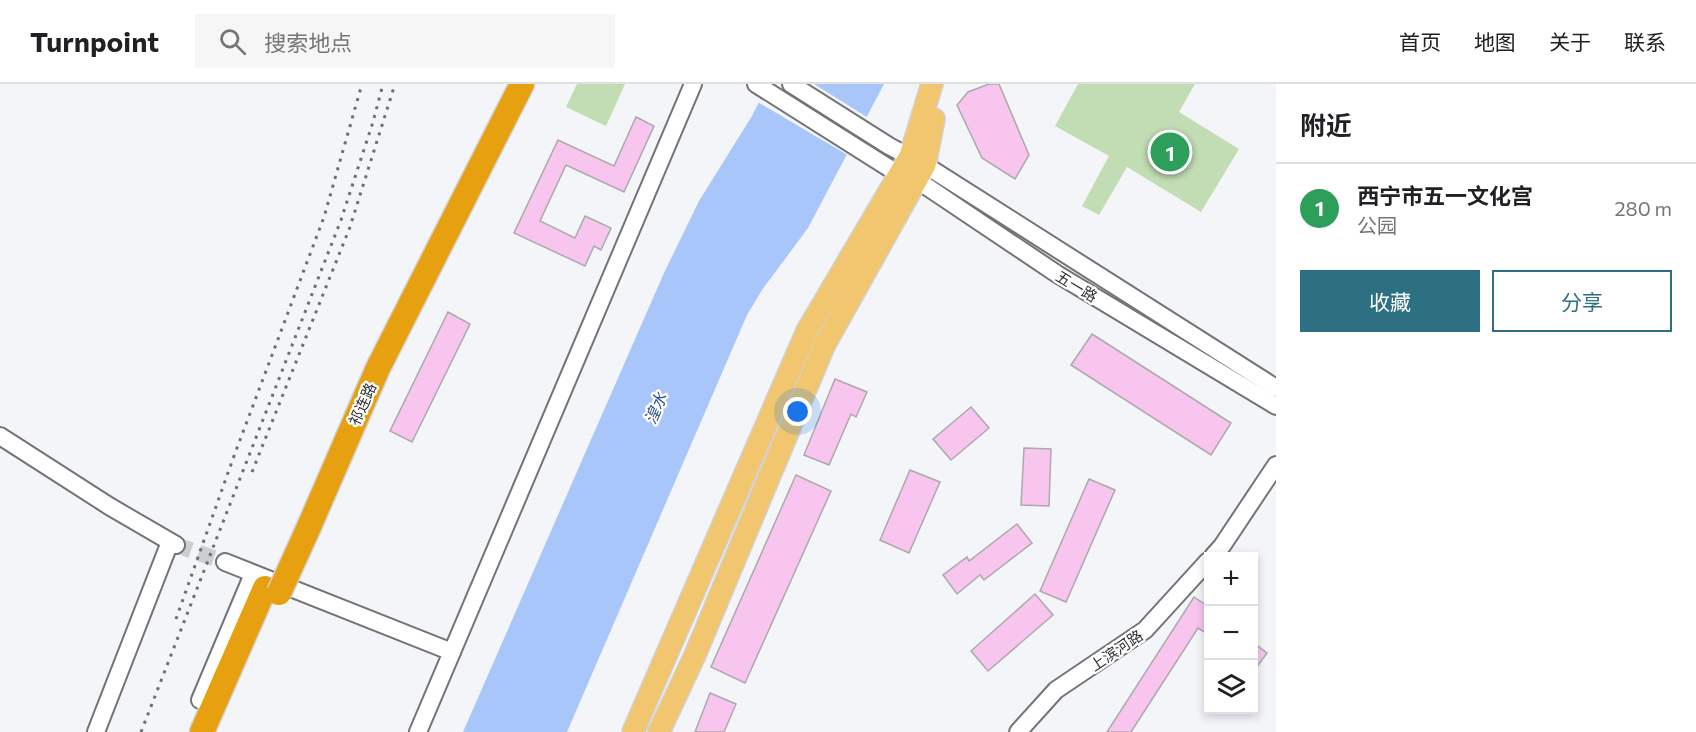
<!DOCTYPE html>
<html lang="zh">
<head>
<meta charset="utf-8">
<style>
  body { margin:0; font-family:Commissioner,"Noto Sans SC",sans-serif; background:#f6f6f6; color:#202124 }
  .controls { position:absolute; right:18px; bottom:18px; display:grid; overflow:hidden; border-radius:0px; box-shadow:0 3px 9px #0003 }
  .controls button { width:54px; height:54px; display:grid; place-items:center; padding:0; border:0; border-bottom:2px solid #e0e0e0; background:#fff; color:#202124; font:30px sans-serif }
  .you { position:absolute; left:798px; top:328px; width:21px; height:21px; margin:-15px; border:4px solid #fff; border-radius:50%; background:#1a73e8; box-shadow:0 0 0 9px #1a73e833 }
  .badge { display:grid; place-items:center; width:39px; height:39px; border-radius:50%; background:#2d7081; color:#fff; font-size:20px; font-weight:700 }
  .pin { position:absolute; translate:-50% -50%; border:3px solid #fff; box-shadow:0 2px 6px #0006 }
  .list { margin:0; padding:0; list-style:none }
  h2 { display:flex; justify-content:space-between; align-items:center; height:78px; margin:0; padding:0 24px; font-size:26px }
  h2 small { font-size:20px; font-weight:400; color:#757577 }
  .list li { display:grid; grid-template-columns:39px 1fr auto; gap:18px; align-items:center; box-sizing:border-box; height:90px; padding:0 24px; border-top:2px solid #e0e0e0 }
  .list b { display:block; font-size:22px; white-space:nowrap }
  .list p { margin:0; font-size:20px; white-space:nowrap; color:#757577 }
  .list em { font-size:20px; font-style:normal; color:#757577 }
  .actions { display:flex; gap:12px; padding:18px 24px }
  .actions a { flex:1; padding:14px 0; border:2px solid #2d7081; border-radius:0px; text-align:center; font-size:21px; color:#2d7081 }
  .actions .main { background:#2d7081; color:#fff }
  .icon { flex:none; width:33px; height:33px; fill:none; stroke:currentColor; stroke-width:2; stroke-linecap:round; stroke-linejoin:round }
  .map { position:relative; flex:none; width:1276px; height:648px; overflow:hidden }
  header { display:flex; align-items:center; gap:36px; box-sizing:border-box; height:84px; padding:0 30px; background:#fff; border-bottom:2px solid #e0e0e0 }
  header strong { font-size:28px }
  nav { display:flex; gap:33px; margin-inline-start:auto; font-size:21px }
  .search { width:420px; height:54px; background:#f6f6f6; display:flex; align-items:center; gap:15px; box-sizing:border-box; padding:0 21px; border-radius:0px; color:#757577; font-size:22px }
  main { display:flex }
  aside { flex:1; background:#fff }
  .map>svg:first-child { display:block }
</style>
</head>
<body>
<header>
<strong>Turnpoint</strong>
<div class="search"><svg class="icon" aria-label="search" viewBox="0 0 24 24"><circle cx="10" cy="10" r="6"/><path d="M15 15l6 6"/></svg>搜索地点</div>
<nav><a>首页</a><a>地图</a><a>关于</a><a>联系</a></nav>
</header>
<main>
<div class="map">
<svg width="1276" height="648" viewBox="0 0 1276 648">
  <rect width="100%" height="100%" fill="#f4f5f9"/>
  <!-- green -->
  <g fill="#c2dcb3">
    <path d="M577,0H625L606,42L566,23Z"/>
    <path d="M1078,0H1195L1179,28L1239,65L1201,128L1127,83L1099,131L1082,122L1109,72L1055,42Z"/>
  </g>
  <!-- water -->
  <path fill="#a8c6f9" d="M768,0H884L808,144L762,206L747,231L567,648H463L664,189L699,117L752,32Z"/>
  <!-- pier -->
  <path fill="#f4f5f9" d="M765,0H814L870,35L851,73L756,17Z"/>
  <!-- building -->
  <g fill="#f8c5ef" stroke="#aca9ab" stroke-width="1.5">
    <path d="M989,0H999L1029,71L1015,95L982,74L957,21L968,8Z"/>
    <path d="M636,33L654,42L624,108L566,81L540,137L575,154L585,132L611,144L601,166L594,162L585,182L514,149L558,56L614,82Z"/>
    <path d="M448,228L470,240L412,358L390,347Z"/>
    <path d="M1092,250L1231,339L1211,371L1071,281Z"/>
    <path d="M835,295L867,308L856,333L851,330L829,381L804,371Z"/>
    <path d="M971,323L989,344L951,376L933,355Z"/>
    <path d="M1024,364L1051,365L1049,422L1021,421Z"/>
    <path d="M910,386L940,398L909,469L880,456Z"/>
    <path d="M796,391L831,407L745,599L711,583Z"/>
    <path d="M1089,395L1115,406L1066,518L1040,507Z"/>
    <path d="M1017,440L1032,459L984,496L980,491L957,510L943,491L967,473L969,477Z"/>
    <path d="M1035,510L1053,531L988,587L971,567Z"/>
    <path d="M1194,513L1209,523V551L1198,544L1131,648H1107Z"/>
    <path d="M1254,559L1267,569L1254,587Z"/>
    <path d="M710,609L736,620L724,648H695Z"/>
  </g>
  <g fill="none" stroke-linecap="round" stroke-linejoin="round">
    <!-- minor-tunnel -->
    <path stroke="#cdced1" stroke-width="16" stroke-dasharray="16 8" stroke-linecap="butt" d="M176,461L225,478"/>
    <!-- minor casing -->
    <g stroke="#727477" stroke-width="20">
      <g id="minor">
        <path d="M756,0L900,91L917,96L1057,190L1276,322"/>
        <path d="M791,0L889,62L925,81L1276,304"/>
        <path d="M0,352L109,422L176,461"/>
        <path d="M1213,472L1222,462L1276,381"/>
        <path d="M225,478L452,568"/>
        <path d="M213,622L200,616L253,490"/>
        <path d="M96,648L170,458"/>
        <path d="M418,648L693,0"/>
        <path d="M1018,648L1056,606L1145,546L1208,477"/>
      </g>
    </g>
    <!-- major casing -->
    <g stroke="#d2d2d2" stroke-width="24">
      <g id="major">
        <path d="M633,648L807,247L910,72L932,0"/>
        <path d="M659,648L695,571L824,262L925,81L934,35"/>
      </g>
    </g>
    <!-- highway casing -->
    <g stroke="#d2d2d2" stroke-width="27">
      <g id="highway">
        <path d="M308,445L378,284L522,0"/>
        <path d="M202,648L265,504"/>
      </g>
    </g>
    <!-- minor -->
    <use href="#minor" stroke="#fff" stroke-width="16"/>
    <!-- major -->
    <use href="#major" stroke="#f1c66f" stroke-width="21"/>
    <!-- highway -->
    <use href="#highway" stroke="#e7a00f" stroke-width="24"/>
    <!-- rail -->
    <g stroke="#6e6f71" stroke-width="3" stroke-dasharray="3 6" stroke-linecap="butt">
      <path d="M252,388L350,143L395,0"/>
      <path d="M176,535L234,372L324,133L362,0"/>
      <path d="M141,648L341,136L373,38L383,0"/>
    </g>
    <!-- highway-bridge casing -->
    <g stroke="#d2d2d2" stroke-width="27" stroke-linecap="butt">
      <path id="highway-bridge" d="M279,509L308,445"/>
    </g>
    <!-- highway-bridge -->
    <use href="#highway-bridge" stroke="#e7a00f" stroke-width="24"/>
  </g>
  <g text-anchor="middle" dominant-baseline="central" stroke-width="4.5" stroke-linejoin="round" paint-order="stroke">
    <!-- street labels -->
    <g font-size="15" fill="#313133" stroke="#fff">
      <text transform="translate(1077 202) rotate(31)">五一路</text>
      <text transform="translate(362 320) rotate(-66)">祁连路</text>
      <text transform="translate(1116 566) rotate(-34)">上滨河路</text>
    </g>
    <!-- water labels -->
    <g font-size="16" font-style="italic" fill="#2c4e8c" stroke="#fff">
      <text transform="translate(655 324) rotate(-67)">湟水</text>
    </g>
  </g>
</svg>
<div class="controls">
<button>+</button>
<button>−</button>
<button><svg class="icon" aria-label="layers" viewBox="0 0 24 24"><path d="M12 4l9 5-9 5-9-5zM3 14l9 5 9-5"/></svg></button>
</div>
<div class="you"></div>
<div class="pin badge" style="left:1170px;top:68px;background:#2e9e5b">1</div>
</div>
<aside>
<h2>附近<small></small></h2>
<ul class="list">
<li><span class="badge" style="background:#2e9e5b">1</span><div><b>西宁市五一文化宫</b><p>公园</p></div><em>280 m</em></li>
</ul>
<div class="actions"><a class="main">收藏</a><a>分享</a></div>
</aside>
</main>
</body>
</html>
